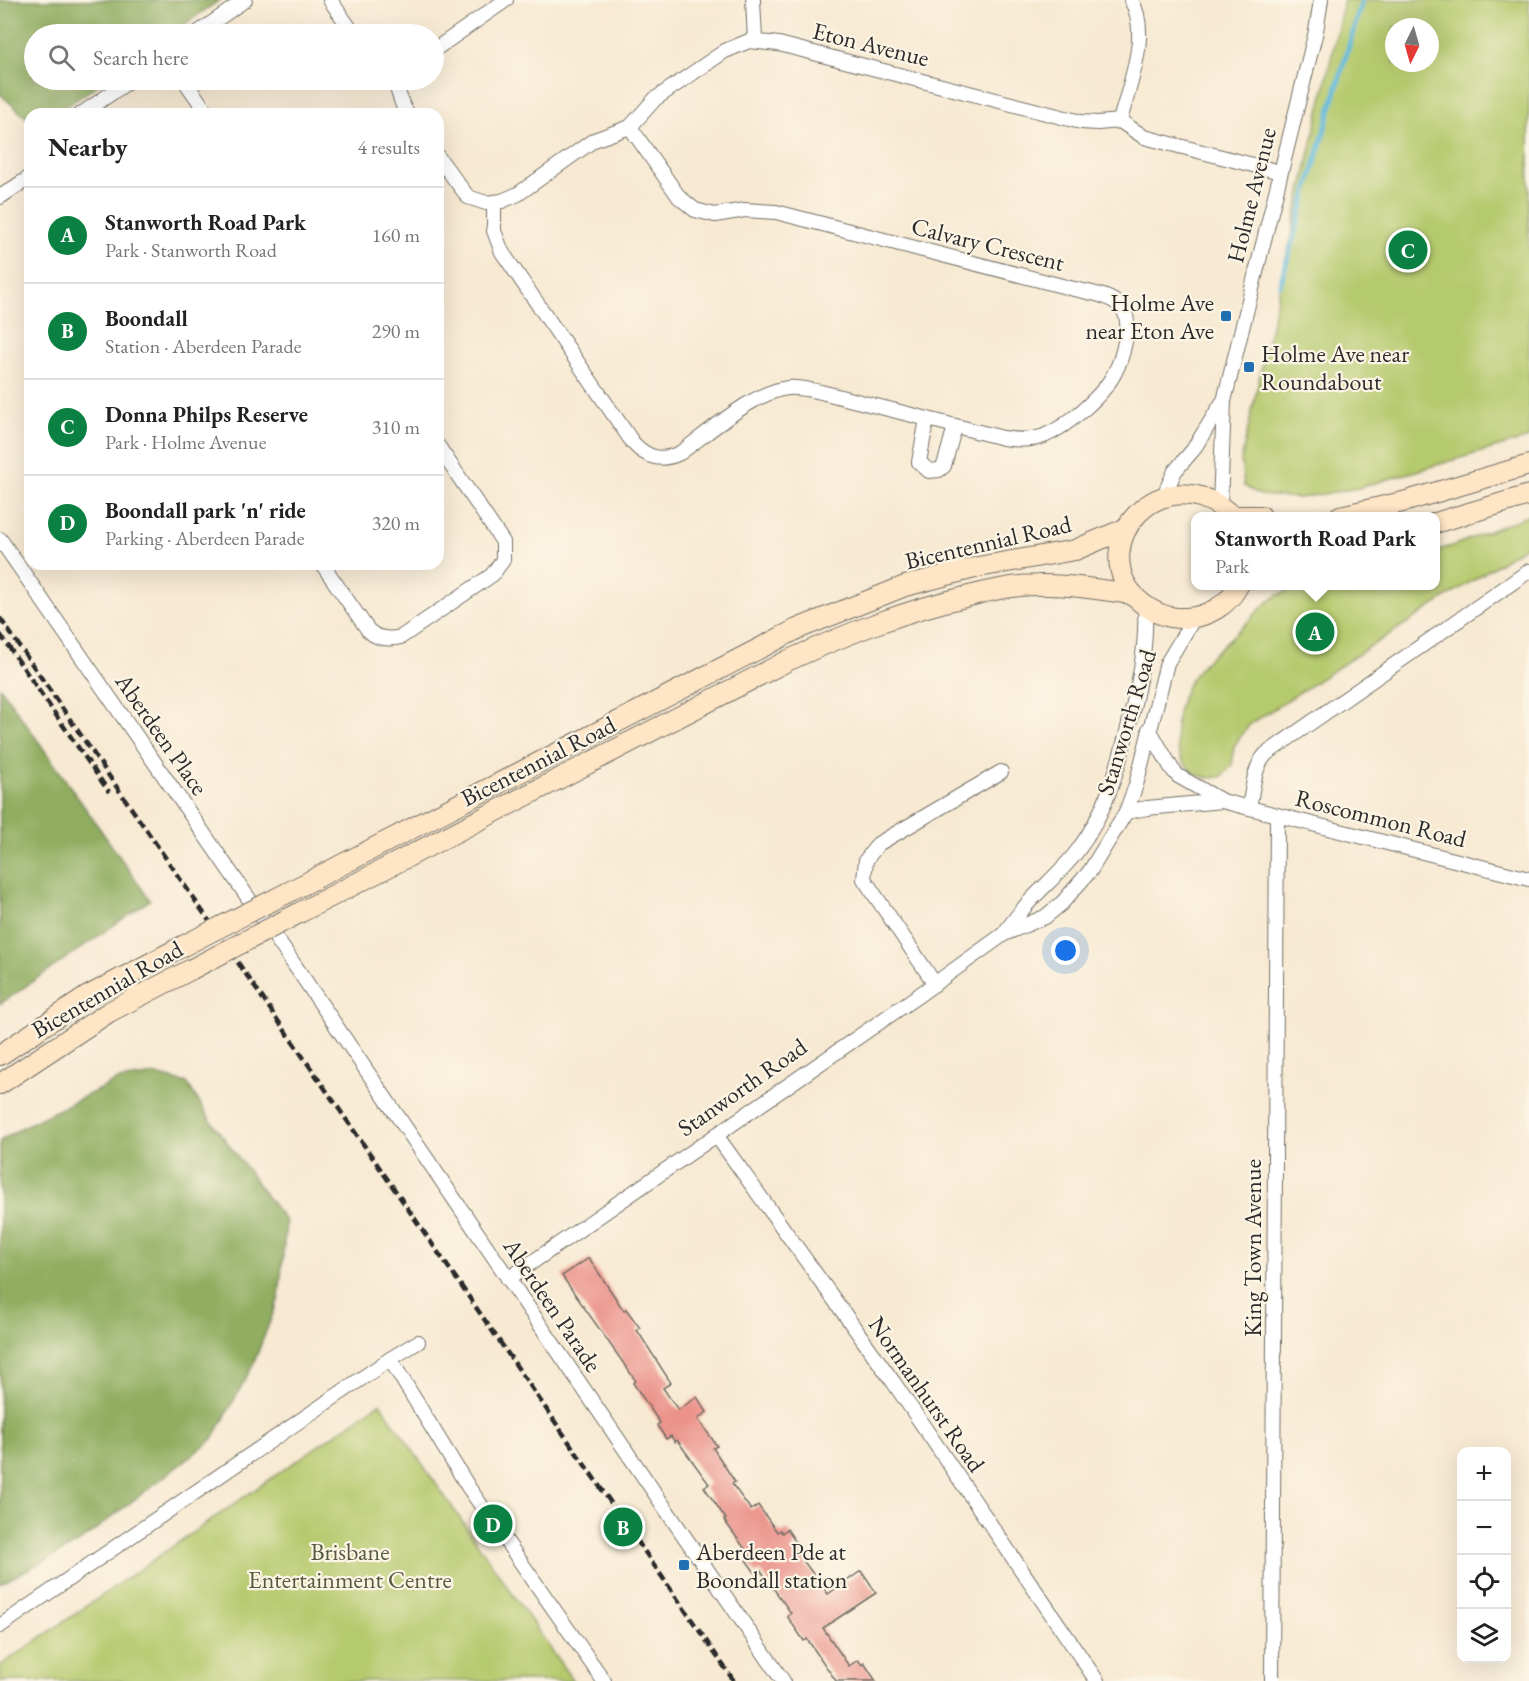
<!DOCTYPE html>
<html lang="en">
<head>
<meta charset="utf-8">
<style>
  body { margin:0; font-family:"EB Garamond",serif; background:#f6f6f6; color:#222 }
  .controls { position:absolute; right:18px; bottom:18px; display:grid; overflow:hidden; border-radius:12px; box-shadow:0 6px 24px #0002 }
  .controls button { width:54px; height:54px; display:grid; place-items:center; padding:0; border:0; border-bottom:2px solid #e0e0e0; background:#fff; color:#222; font:30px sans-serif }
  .compass { position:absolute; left:1385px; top:18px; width:54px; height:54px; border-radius:50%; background:#fff; box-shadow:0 6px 24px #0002; rotate:185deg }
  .you { position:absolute; left:1066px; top:951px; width:21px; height:21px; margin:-15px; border:4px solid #fff; border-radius:50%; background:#1a73e8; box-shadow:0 0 0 9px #1a73e833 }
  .badge { display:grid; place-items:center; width:39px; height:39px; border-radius:50%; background:#0b8043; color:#fff; font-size:20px; font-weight:700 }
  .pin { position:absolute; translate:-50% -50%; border:3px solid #fff; box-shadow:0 2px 6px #0006 }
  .popup { position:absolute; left:1191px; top:512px; width:249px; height:78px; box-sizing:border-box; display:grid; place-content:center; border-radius:12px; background:#fff; filter:drop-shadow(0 2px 4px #0005); font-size:20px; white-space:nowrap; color:#767676 }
  .popup b { font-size:22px; color:#222 }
  .popup::after { content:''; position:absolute; left:50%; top:100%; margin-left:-12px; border:12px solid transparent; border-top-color:#fff }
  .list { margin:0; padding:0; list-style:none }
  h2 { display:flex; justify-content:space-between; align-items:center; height:78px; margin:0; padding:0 24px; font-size:26px }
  h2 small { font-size:20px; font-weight:400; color:#767676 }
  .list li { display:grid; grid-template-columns:39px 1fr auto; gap:18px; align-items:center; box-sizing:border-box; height:96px; padding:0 24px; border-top:2px solid #e0e0e0 }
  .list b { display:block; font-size:22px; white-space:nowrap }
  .list p { margin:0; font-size:20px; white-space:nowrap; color:#767676 }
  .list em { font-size:20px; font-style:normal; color:#767676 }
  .icon { flex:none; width:33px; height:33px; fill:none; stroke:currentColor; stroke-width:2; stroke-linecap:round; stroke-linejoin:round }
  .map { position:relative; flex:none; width:1529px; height:1681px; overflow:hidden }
  .search { position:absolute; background:#fff; box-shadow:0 6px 24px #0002; left:24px; top:24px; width:420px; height:66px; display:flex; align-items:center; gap:15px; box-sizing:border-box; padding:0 21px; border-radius:33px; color:#767676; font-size:22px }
  .panel { position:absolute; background:#fff; box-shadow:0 6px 24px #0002; left:24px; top:108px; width:420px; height:462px; border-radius:18px }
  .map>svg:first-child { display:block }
</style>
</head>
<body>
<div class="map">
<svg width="1529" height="1681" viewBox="0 0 1529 1681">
  <rect width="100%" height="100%" fill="#fcf5e5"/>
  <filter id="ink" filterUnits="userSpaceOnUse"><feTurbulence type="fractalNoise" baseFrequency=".0167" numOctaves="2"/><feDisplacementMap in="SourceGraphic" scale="12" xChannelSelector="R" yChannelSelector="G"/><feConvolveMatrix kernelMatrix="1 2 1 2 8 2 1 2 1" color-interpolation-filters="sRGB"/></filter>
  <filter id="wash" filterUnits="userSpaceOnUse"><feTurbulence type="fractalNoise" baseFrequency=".008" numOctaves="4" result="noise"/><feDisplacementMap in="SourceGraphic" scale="24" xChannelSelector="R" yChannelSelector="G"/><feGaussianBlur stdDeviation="1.35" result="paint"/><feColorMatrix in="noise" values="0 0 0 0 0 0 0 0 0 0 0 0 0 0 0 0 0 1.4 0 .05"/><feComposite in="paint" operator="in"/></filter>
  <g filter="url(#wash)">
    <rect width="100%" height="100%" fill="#f7e9d2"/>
    <!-- green -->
    <g fill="#b5c96d" stroke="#707a4c" stroke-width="1.5" fill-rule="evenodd">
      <path d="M1344,0H1529V438L1358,488L1300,498L1260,495L1244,486L1241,460ZM1394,27H1430V63H1394Z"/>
      <path d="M1529,515V544L1249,725L1234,746L1232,765L1221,777C1215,777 1208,779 1203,777C1165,763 1174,712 1188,684C1198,665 1224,645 1239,630C1249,621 1258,610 1269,601C1279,594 1289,589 1302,586H1435V551L1452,546Z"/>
      <path d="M380,1403L573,1681H0V1666Z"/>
    </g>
    <!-- forest -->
    <g fill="#90ad60" stroke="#5e6c46" stroke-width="1.5">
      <path d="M0,0H220L170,34H34V80H105L55,114H30V121L0,94Z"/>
      <path d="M0,687L150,900L0,1004Z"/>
      <path d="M156,1075L187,1083L209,1118L286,1222L279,1298L253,1365L213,1439L78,1543L0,1584V1141L23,1127L118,1080Z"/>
    </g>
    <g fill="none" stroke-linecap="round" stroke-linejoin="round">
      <!-- stream -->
      <path stroke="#5cb8da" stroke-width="5" d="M1280,285L1362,0"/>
    </g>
    <g id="blocks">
      <!-- building -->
      <path fill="#eb928a" d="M589,1258L624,1311L626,1309L640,1328L637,1330L671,1383L663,1388L678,1410L697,1397L707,1412L698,1419L717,1446L713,1448L735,1482L732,1484L751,1510L758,1505L777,1532L780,1530L782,1533L787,1529L797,1544L793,1547L828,1594L861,1571L876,1593L823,1628L849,1666L858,1660L862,1665L864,1663L876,1681H836L807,1639L804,1641L787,1616L791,1613L761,1571L756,1574L746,1560L751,1557L724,1520L726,1519L704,1487L709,1484L677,1440L675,1442L671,1436L666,1439L657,1425L660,1423L633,1383L636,1381L562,1276Z"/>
    </g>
  </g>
  <g filter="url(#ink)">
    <use href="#blocks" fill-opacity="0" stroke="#726e65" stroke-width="1.5"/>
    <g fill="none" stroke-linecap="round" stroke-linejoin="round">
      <!-- street casing -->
      <g stroke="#726e65" stroke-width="16">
        <g id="street">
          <path d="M330,0L354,34"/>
          <path d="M753,0L755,40"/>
          <path d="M196,34L245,0"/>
          <path d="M434,50L506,0"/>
          <path d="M184,80L208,114"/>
          <path d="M394,80L403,106L408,114"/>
          <path d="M81,114L131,80"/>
          <path d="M1120,121C1129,85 1151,33 1131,0"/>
          <path d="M438,157L468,197L486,203L502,201L518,194L594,140L630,127L655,99L725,51L749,41L779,44L1081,122L1098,123L1120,121L1144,137L1280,172"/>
          <path d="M0,197L30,177"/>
          <path d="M494,203V231L502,252L633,443C647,458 661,462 680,453C708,433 755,391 788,388C799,387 810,390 821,392L1003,438C1017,440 1030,441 1044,436C1068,426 1104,395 1115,372C1120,363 1123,352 1125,342C1127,330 1130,317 1121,307C1110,294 1085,292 1070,288L776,212L745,210L715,215L695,210L679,197L630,127"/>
          <path d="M927,419L919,462L929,471L939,470L944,466L955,426"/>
          <path d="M1163,497L1175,471L1193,450L1222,403"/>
          <path d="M1220,506L1224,401L1316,31L1321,0"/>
          <path d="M0,539L287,954L783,1681"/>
          <path d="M322,564L368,630C377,639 389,640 401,637L492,575L503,560V542L438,446"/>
          <path d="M1149,729L1172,769L1178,776L1222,801L1529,879"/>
          <path d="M1249,807C1253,790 1253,768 1266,754L1529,571"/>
          <path d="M1126,812L1147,808L1222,801"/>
          <path d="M1005,932C1013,922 1021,910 1031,900C1047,883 1064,869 1078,850C1106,813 1118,768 1129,724C1139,683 1147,649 1145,606"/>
          <path d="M935,984L864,879L866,860L878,844L1001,772"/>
          <path d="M716,1135L894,1383L1097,1681"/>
          <path d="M508,1279L919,995L1004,934L1045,917L1062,903L1090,871L1126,812L1136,785L1167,663L1194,618"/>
          <path d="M390,1359L469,1488L604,1681"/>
          <path d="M0,1626L390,1359L418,1342"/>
          <path d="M1272,1681L1277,815"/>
        </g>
      </g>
      <!-- secondary casing -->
      <g stroke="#726e65" stroke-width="22">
        <g id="secondary">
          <path d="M1232,516C1163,452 1083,544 1137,599C1151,612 1167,619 1186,618C1208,617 1228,605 1238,586"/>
          <path d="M1238,516H1261"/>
          <path d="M1340,516L1403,502L1529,465"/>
          <path d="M1435,523L1529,495"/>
          <path d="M287,893L797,629L905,586L978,567L1075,550L1127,528"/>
          <path d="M299,913L789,660C847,634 903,611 965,597C989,591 1013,585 1037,585C1070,584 1100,590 1133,594"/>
          <path d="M0,1055L88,996L177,949"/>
          <path d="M0,1084L109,1012L192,969"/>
        </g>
      </g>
      <!-- street -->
      <use href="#street" stroke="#fff" stroke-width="14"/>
      <!-- secondary -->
      <use href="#secondary" stroke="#fee5c5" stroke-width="20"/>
      <!-- rail -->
      <g stroke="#2b2b2b" stroke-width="4.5" stroke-dasharray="9 4.5" stroke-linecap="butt">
        <path d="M0,618L734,1681"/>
        <path d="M0,634L109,792"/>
      </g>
      <!-- secondary-bridge casing -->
      <g stroke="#726e65" stroke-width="22" stroke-linecap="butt">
        <g id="secondary-bridge">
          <path d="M177,949L287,893"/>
          <path d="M192,969L299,913"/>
        </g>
      </g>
      <!-- secondary-bridge -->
      <use href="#secondary-bridge" stroke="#fee5c5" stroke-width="20"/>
    </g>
  </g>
  <!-- markers -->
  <g fill="#1f6fb2" stroke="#fcf5e5" stroke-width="2">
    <rect x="1220" y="310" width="12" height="12" rx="3"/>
    <rect x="1243" y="361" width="12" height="12" rx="3"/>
    <rect x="678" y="1559" width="12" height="12" rx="3"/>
  </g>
  <g text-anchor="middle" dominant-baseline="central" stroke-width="4.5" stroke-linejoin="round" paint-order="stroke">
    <!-- street labels -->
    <g font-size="24" fill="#2b2b2b" stroke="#fcf5e5">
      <text transform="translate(871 44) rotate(14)">Eton Avenue</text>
      <text transform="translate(1251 195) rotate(-76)">Holme Avenue</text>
      <text transform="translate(988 244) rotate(14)">Calvary Crescent</text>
      <text transform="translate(988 542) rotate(-13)">Bicentennial Road</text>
      <text transform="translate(1126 722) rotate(-73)">Stanworth Road</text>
      <text transform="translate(162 734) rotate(55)">Aberdeen Place</text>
      <text transform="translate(538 761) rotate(-27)">Bicentennial Road</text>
      <text transform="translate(1381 818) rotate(14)">Roscommon Road</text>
      <text transform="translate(107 989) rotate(-30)">Bicentennial Road</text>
      <text transform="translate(742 1087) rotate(-35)">Stanworth Road</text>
      <text transform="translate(1252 1248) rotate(-90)">King Town Avenue</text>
      <text transform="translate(553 1305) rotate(56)">Aberdeen Parade</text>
      <text transform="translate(927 1394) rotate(55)">Normanhurst Road</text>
    </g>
    <!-- poi labels -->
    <g font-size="24" fill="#2b2b2b" stroke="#fcf5e5" text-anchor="start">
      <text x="1214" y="302" text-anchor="end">Holme Ave<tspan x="1214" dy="28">near Eton Ave</tspan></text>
      <text x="1261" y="353">Holme Ave near<tspan x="1261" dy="28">Roundabout</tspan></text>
      <text x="696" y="1551">Aberdeen Pde at<tspan x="696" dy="28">Boondall station</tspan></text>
    </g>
    <!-- park labels -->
    <g font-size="24" fill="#545a3f" stroke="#fcf5e5">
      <text x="350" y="1551">Brisbane<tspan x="350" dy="28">Entertainment Centre</tspan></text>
    </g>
  </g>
</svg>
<div class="controls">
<button>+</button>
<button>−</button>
<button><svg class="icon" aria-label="locate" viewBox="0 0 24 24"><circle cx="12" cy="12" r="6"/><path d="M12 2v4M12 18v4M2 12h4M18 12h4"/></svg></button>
<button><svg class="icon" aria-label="layers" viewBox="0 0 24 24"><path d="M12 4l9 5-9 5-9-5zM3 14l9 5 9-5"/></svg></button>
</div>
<svg class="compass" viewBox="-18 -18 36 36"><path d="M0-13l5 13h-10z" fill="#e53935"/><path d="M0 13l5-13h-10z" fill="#767676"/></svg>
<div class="you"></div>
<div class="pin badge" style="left:1315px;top:632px">A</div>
<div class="popup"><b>Stanworth Road Park</b>Park</div>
<div class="pin badge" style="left:623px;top:1527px">B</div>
<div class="pin badge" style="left:1408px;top:250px">C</div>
<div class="pin badge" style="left:493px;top:1524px">D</div>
<div class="search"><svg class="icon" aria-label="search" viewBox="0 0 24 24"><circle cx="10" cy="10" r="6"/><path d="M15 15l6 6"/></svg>Search here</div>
<section class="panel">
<h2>Nearby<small>4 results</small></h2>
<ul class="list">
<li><span class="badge">A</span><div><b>Stanworth Road Park</b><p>Park · Stanworth Road</p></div><em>160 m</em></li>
<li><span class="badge">B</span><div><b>Boondall</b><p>Station · Aberdeen Parade</p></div><em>290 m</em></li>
<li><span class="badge">C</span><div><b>Donna Philps Reserve</b><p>Park · Holme Avenue</p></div><em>310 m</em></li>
<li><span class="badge">D</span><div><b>Boondall park 'n' ride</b><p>Parking · Aberdeen Parade</p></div><em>320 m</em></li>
</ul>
</section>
</div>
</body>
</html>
